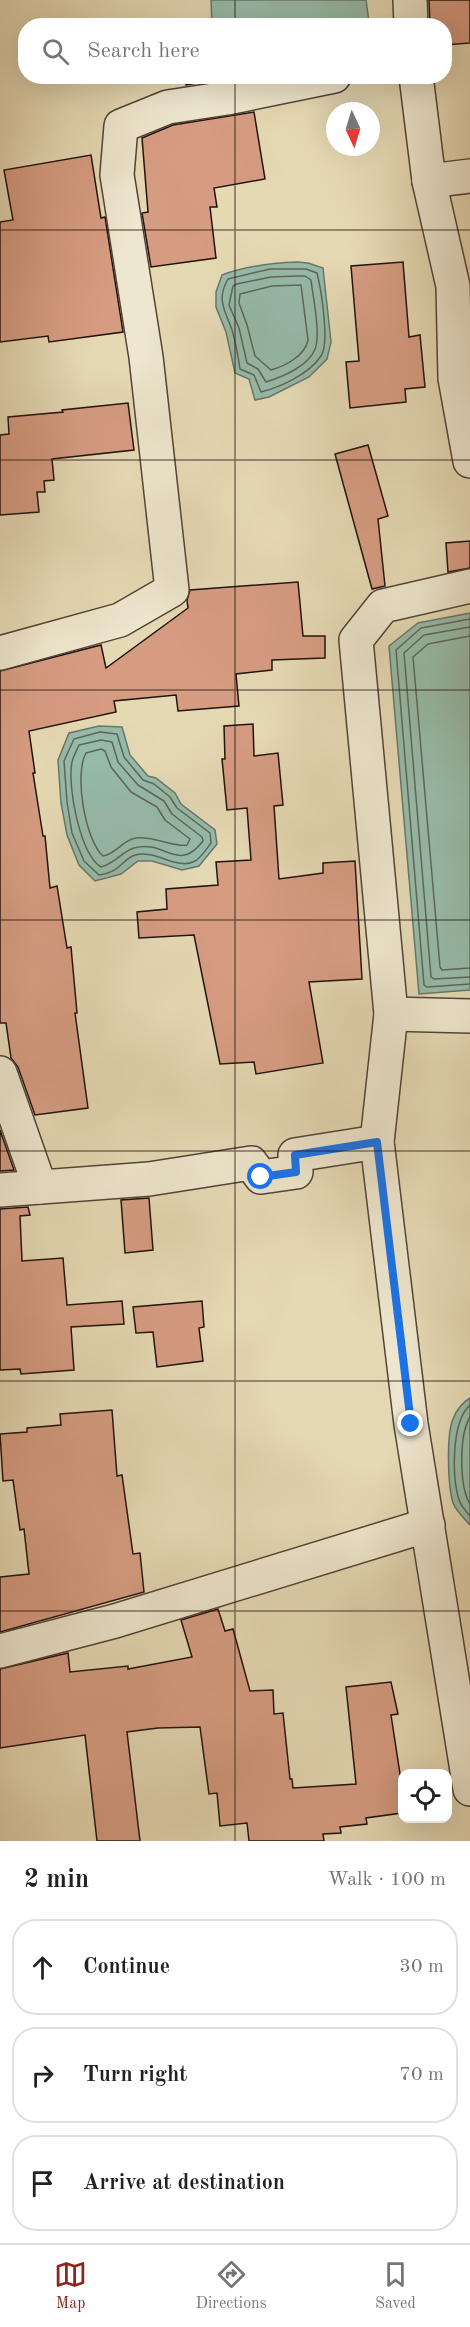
<!DOCTYPE html>
<html lang="en">
<head>
<meta charset="utf-8">
<style>
  body { margin:0; font-family:"Old Standard TT",serif; background:#f2f2f2; color:#222 }
  .controls { position:absolute; right:18px; bottom:18px; display:grid; overflow:hidden; border-radius:12px; box-shadow:0 6px 24px #0002 }
  .controls button { width:54px; height:54px; display:grid; place-items:center; padding:0; border:0; border-bottom:2px solid #e0e0e0; background:#fff; color:#222; font:30px sans-serif }
  .compass { position:absolute; left:326px; top:102px; width:54px; height:54px; border-radius:50%; background:#fff; box-shadow:0 6px 24px #0002; rotate:176deg }
  .stop { position:absolute; width:18px; height:18px; margin:-14px; border:4px solid #1a73e8; border-radius:50%; background:#fff }
  .stop.end { background:#1a73e8; border-color:#fff; box-shadow:0 2px 6px #0008 }
  .list { margin:0; padding:0; list-style:none }
  h2 { display:flex; justify-content:space-between; align-items:center; height:78px; margin:0; padding:0 24px; font-size:26px }
  h2 small { font-size:20px; font-weight:400; color:#767676 }
  .list li { display:grid; grid-template-columns:39px 1fr auto; gap:18px; align-items:center; box-sizing:border-box; height:96px; margin:0 12px 12px; padding:0 12px; border:2px solid #e0e0e0; border-radius:24px }
  .list b { display:block; font-size:22px; white-space:nowrap }
  .list em { font-size:20px; font-style:normal; color:#767676 }
  .icon { flex:none; width:33px; height:33px; fill:none; stroke:currentColor; stroke-width:2; stroke-linecap:round; stroke-linejoin:round }
  .map { position:relative; flex:none; width:470px; height:1841px; overflow:hidden }
  .search { position:absolute; background:#fff; box-shadow:0 6px 24px #0002; left:18px; right:18px; top:18px; height:66px; display:flex; align-items:center; gap:15px; box-sizing:border-box; padding:0 21px; border-radius:24px; color:#767676; font-size:22px }
  .sheet { height:402px; background:#fff }
  nav { display:flex; justify-content:space-around; align-items:center; box-sizing:border-box; height:84px; border-top:2px solid #e0e0e0; background:#fff; font-size:16px; color:#767676 }
  nav a { display:grid; justify-items:center; gap:3px }
  nav .on { color:#8f2418 }
  .map>svg:first-child { display:block }
</style>
</head>
<body>
<div class="map">
<svg width="470" height="1841" viewBox="0 0 470 1841">
  <rect width="100%" height="100%" fill="#e5d9b4"/>
  <filter id="stains"><feTurbulence type="fractalNoise" baseFrequency=".00333" numOctaves="4"/><feColorMatrix values="0 0 0 0 .2 0 0 0 0 .09 0 0 0 0 .02 0 0 0 .5 -.17"/></filter>
  <radialGradient id="worn" r=".72"><stop offset=".6" stop-color="#630" stop-opacity="0"/><stop offset="1" stop-color="#630" stop-opacity=".3"/></radialGradient>
  <!-- water -->
  <g fill="#96bba9" stroke="#67776b" stroke-width="1.5">
    <path d="M211,0H366L369,22L307,26L212,25Z"/>
    <path d="M297,262L308,263L323,268L331,342L327,359L309,377L269,397L255,400L249,379L235,373L226,332L216,307V292L222,275C246,266 271,263 297,262Z"/>
    <path d="M470,613V990L419,994L389,646L418,623Z"/>
    <path d="M99,726L122,727L130,755L148,776L156,778L175,793L181,804L215,830L217,844L199,866L182,870L152,861H138L121,874L95,881L79,865L67,835L61,803L58,760L69,733Z"/>
    <path d="M470,1398V1525C464,1518 456,1511 453,1503C448,1486 446,1436 453,1419C456,1411 462,1403 470,1398Z"/>
  </g>
  <g fill="none" stroke-linecap="round" stroke-linejoin="round">
    <!-- shore -->
    <g stroke="#5c665b" stroke-width="1.5">
      <path d="M270,269H306L317,273C321,289 330,343 321,356C309,374 281,387 261,392L254,375L240,369C238,356 236,343 232,330C225,310 216,300 228,279Z"/>
      <path d="M297,276H305L311,280C313,297 321,334 315,349C309,366 282,377 266,382L258,369L247,363L239,328L229,305L233,286L237,284L271,277Z"/>
      <path d="M301,285L308,340C305,356 285,366 271,370L255,356L247,325L239,303L240,294L272,286Z"/>
      <path d="M470,619L421,628L396,650L424,985L427,987L470,984"/>
      <path d="M470,627L424,635L404,653L431,977L434,979L470,977"/>
      <path d="M470,636L428,644L413,657L440,967L442,970L470,968"/>
      <path d="M100,732L117,734L124,757L143,780L154,784L170,797L177,808L210,833L211,843C207,848 201,858 195,861C177,871 156,849 135,855C121,860 121,872 99,875L84,861L72,833L67,802L64,761L74,739Z"/>
      <path d="M101,740L112,742L118,762L138,785L164,801L172,814L202,837L203,841C178,874 165,839 134,848C121,852 116,863 101,867C80,854 67,786 72,762C73,757 77,750 79,745Z"/>
      <path d="M101,749L105,751L111,767L131,792L157,807L165,820L190,839L187,845C178,848 153,836 136,838C122,840 115,855 103,856C85,840 74,774 86,753Z"/>
      <path d="M470,1405C451,1422 452,1477 459,1500C461,1506 466,1511 470,1516"/>
      <path d="M470,1417C459,1435 459,1486 470,1504"/>
    </g>
  </g>
  <!-- building -->
  <g fill="#d69c82" stroke="#21120d" stroke-width="1.5">
    <path d="M429,0H470V43L444,45V26H430Z"/>
    <path d="M184,76H238L186,85Z"/>
    <path d="M254,112L265,179L214,188L217,207H210L216,258L151,267L142,213L148,212L142,138L173,125Z"/>
    <path d="M91,155L101,218L105,217L123,332L49,342L48,336L0,342V222L13,220L4,170Z"/>
    <path d="M403,262L409,337L420,335L425,387L405,389L406,402L350,408L346,362L359,361L351,266Z"/>
    <path d="M128,403L134,450L52,459L54,480L44,481L45,492H37L39,512L0,515V435L9,434L8,417L63,412L62,410Z"/>
    <path d="M368,445L388,516L378,519L385,586L372,589L335,454Z"/>
    <path d="M470,541V568L448,572L446,543Z"/>
    <path d="M298,582L303,636H325V658L272,660V670L236,674L239,706L178,711L176,695L114,701L116,712L29,731L35,773H33L43,836H45L50,888L57,886L67,948L71,947L77,1013H75L88,1108L35,1115L18,1067L11,1058L6,1023H0V671L101,645L106,668L188,608L187,600L190,590Z"/>
    <path d="M253,724L254,756L278,753L283,805L274,806L279,879L323,873V863L355,861L362,979L309,982L323,1063L256,1074L254,1062L220,1064L194,935L139,938L137,912L167,909L166,889L218,885L216,862L251,860L247,808L227,810L222,759H225L224,726Z"/>
    <path d="M0,1130L14,1170L0,1171Z"/>
    <path d="M149,1198L153,1250L125,1253L121,1200Z"/>
    <path d="M28,1207L30,1215L20,1216L22,1261L63,1258L67,1305L122,1301L124,1324L71,1327L74,1370L21,1374L20,1369L0,1370V1209Z"/>
    <path d="M202,1301L204,1327L199,1328L203,1361L157,1367L153,1332L136,1333L133,1307Z"/>
    <path d="M112,1410L117,1476L122,1475L133,1554L140,1553L144,1592L0,1632V1577L29,1574L24,1529L20,1530L13,1480L3,1481L0,1434L27,1432V1428L61,1425L60,1414Z"/>
    <path d="M218,1609L225,1631L233,1629L250,1691L273,1690L274,1714L283,1713L290,1779H292L293,1788L356,1784L346,1687L391,1682L398,1714L391,1715L402,1787V1813L366,1818L367,1824L340,1827L341,1833L323,1834L324,1841H249L247,1823L220,1826L217,1793L209,1794L200,1727L158,1728L127,1732L140,1841H97L85,1735L0,1748V1669L68,1653L70,1672L128,1666V1669L192,1657L181,1620Z"/>
  </g>
  <g fill="none" stroke-linecap="round" stroke-linejoin="round">
    <!-- minor casing -->
    <g stroke="#524437" stroke-width="36">
      <g id="minor">
        <path d="M410,0L411,26"/>
        <path d="M416,76L429,181L453,286L455,378L470,461"/>
        <path d="M429,181L470,176"/>
        <path d="M470,586L383,606L356,640L391,1014L377,1142L411,1424L470,1789"/>
        <path d="M0,653L120,620L172,590L146,357L117,175L121,126L168,107L227,98L334,76"/>
        <path d="M391,1014L470,1016"/>
        <path d="M0,1073L40,1187"/>
        <path d="M0,1190L149,1179L251,1163L261,1177L296,1172L295,1155L377,1142"/>
        <path d="M0,1651L115,1621L428,1525"/>
      </g>
    </g>
    <!-- minor -->
    <use href="#minor" stroke="#eee6ce" stroke-width="33"/>
  </g>
  <g fill="none" stroke-linecap="round" stroke-linejoin="round">
    <!-- route -->
    <path stroke="#1a73e8" stroke-width="8" d="M261,1177L296,1172L295,1155L377,1142L411,1424"/>
  </g>
  <!-- grid -->
  <path fill="none" stroke="#21120d" stroke-width="1.5" stroke-opacity="0.55" d="M235,0V26M235,76V1841M0,230H470M0,460H470M0,690H470M0,920H470M0,1151H470M0,1381H470M0,1611H470"/>
  <rect width="100%" height="100%" filter="url(#stains)"/>
  <rect width="100%" height="100%" fill="url(#worn)"/>
</svg>
<div class="controls">
<button><svg class="icon" aria-label="locate" viewBox="0 0 24 24"><circle cx="12" cy="12" r="6"/><path d="M12 2v4M12 18v4M2 12h4M18 12h4"/></svg></button>
</div>
<svg class="compass" viewBox="-18 -18 36 36"><path d="M0-13l5 13h-10z" fill="#e53935"/><path d="M0 13l5-13h-10z" fill="#767676"/></svg>
<div class="stop" style="left:261px;top:1177px"></div>
<div class="stop end" style="left:411px;top:1424px"></div>
<div class="search"><svg class="icon" aria-label="search" viewBox="0 0 24 24"><circle cx="10" cy="10" r="6"/><path d="M15 15l6 6"/></svg>Search here</div>
</div>
<section class="sheet">
<h2>2 min<small>Walk · 100 m</small></h2>
<ul class="list">
<li><svg class="icon" aria-label="ahead" viewBox="0 0 24 24"><path d="M12 20V5M6 11l6-6 6 6"/></svg><div><b>Continue</b></div><em>30 m</em></li>
<li><svg class="icon" aria-label="right" viewBox="0 0 24 24"><path d="M7 20v-9h11M14 6l5 5-5 5"/></svg><div><b>Turn right</b></div><em>70 m</em></li>
<li><svg class="icon" aria-label="arrive" viewBox="0 0 24 24"><path d="M6 21V4h12l-3 4 3 4H6"/></svg><div><b>Arrive at destination</b></div></li>
</ul>
</section>
<nav>
<a class="on"><svg class="icon" aria-label="map" viewBox="0 0 24 24"><path d="M3 6l6-2 6 2 6-2v14l-6 2-6-2-6 2zM9 4v14M15 6v14"/></svg>Map</a>
<a><svg class="icon" aria-label="directions" viewBox="0 0 24 24"><path d="M12 3l9 9-9 9-9-9zM9 14v-3h6M13 9l2 2-2 2"/></svg>Directions</a>
<a><svg class="icon" aria-label="saved" viewBox="0 0 24 24"><path d="M7 4h10v16l-5-4-5 4z"/></svg>Saved</a>
</nav>
</body>
</html>
